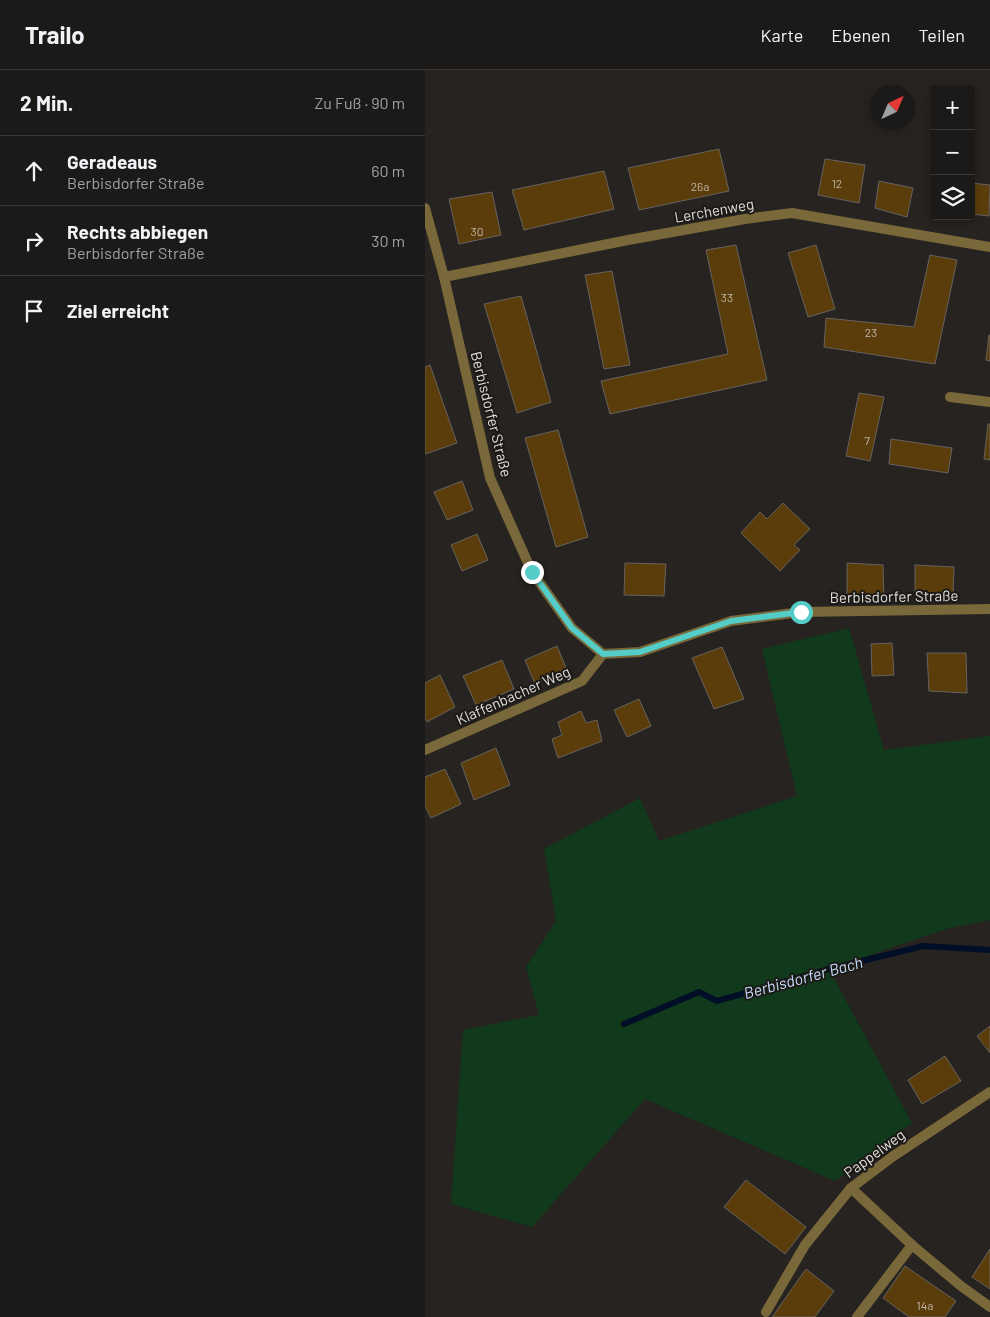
<!DOCTYPE html>
<html lang="de">
<head>
<meta charset="utf-8">
<style>
  body { margin:0; font-family:Barlow,sans-serif; background:#292725; color:#f1f3f6 }
  .controls { position:absolute; right:15px; top:15px; display:grid; overflow:hidden; border-radius:5px; box-shadow:0 2px 8px #0003 }
  .controls button { width:45px; height:45px; display:grid; place-items:center; padding:0; border:0; border-bottom:1px solid #3a3837; background:#1c1a18; color:#f1f3f6; font:25px sans-serif }
  .compass { position:absolute; left:445px; top:15px; width:45px; height:45px; border-radius:50%; background:#1c1a18; box-shadow:0 2px 8px #0003; rotate:44deg }
  .stop { position:absolute; width:15px; height:15px; margin:-11px; border:4px solid #54cdc8; border-radius:50%; background:#fff }
  .stop.end { background:#54cdc8; border-color:#fff; box-shadow:0 1px 5px #0008 }
  .list { margin:0; padding:0; list-style:none }
  h2 { display:flex; justify-content:space-between; align-items:center; height:65px; margin:0; padding:0 20px; font-size:21px }
  h2 small { font-size:16px; font-weight:400; color:#a0a1a2 }
  .list li { display:grid; grid-template-columns:32px 1fr auto; gap:15px; align-items:center; box-sizing:border-box; height:70px; padding:0 20px; border-top:1px solid #3a3837 }
  .list b { display:block; font-size:19px; white-space:nowrap }
  .list p { margin:0; font-size:16px; white-space:nowrap; color:#a0a1a2 }
  .list em { font-size:16px; font-style:normal; color:#a0a1a2 }
  .icon { flex:none; width:28px; height:28px; fill:none; stroke:currentColor; stroke-width:2; stroke-linecap:round; stroke-linejoin:round }
  .map { position:relative; flex:none; width:565px; height:1247px; overflow:hidden }
  header { display:flex; align-items:center; gap:30px; box-sizing:border-box; height:70px; padding:0 25px; background:#1c1a18; border-bottom:1px solid #3a3837 }
  header strong { font-size:24px }
  nav { display:flex; gap:28px; margin-inline-start:auto; font-size:18px }
  main { display:flex }
  aside { flex:1; background:#1c1a18 }
  .map>svg:first-child { display:block }
</style>
</head>
<body>
<header>
<strong>Trailo</strong>
<nav><a>Karte</a><a>Ebenen</a><a>Teilen</a></nav>
</header>
<main>
<aside>
<h2>2 Min.<small>Zu Fuß · 90 m</small></h2>
<ul class="list">
<li><svg class="icon" aria-label="ahead" viewBox="0 0 24 24"><path d="M12 20V5M6 11l6-6 6 6"/></svg><div><b>Geradeaus</b><p>Berbisdorfer Straße</p></div><em>60 m</em></li>
<li><svg class="icon" aria-label="right" viewBox="0 0 24 24"><path d="M7 20v-9h11M14 6l5 5-5 5"/></svg><div><b>Rechts abbiegen</b><p>Berbisdorfer Straße</p></div><em>30 m</em></li>
<li><svg class="icon" aria-label="arrive" viewBox="0 0 24 24"><path d="M6 21V4h12l-3 4 3 4H6"/></svg><div><b>Ziel erreicht</b></div></li>
</ul>
</aside>
<div class="map">
<svg width="565" height="1247" viewBox="0 0 565 1247">
  <rect width="100%" height="100%" fill="#262320"/>
  <!-- green -->
  <path fill="#103a1b" d="M424,558L459,680L565,666V850L521,859L404,899L487,1053L410,1111L220,1029L107,1157L26,1134L38,960L114,945L101,897L131,851L119,779L215,728L234,771L372,726L337,579Z"/>
  <g fill="none" stroke-linecap="round" stroke-linejoin="round">
    <!-- stream -->
    <path stroke="#000f27" stroke-width="6" d="M199,954L274,922L292,931L404,899L498,876L565,880"/>
  </g>
  <!-- building -->
  <g fill="#5b3c0b" stroke="#66635f">
    <path d="M294,79L304,121L214,140L203,98Z"/>
    <path d="M400,89L440,95L434,133L393,125Z"/>
    <path d="M179,101L189,139L99,160L87,120Z"/>
    <path d="M454,111L488,118L482,147L450,138Z"/>
    <path d="M546,113L565,115L564,146L546,144Z"/>
    <path d="M67,122L76,165L34,174L24,129Z"/>
    <path d="M311,175L342,310L185,344L176,311L303,284L281,180Z"/>
    <path d="M391,175L410,239L383,247L363,183Z"/>
    <path d="M505,185L532,190L510,294L399,277L401,248L489,257Z"/>
    <path d="M187,201L205,295L179,299L160,205Z"/>
    <path d="M96,226L126,332L92,343L59,234Z"/>
    <path d="M564,265H565V291L561,290Z"/>
    <path d="M5,295L32,373L0,384V297Z"/>
    <path d="M434,323L459,327L445,391L421,386Z"/>
    <path d="M563,354H565V390L559,389Z"/>
    <path d="M133,360L163,467L131,477L100,368Z"/>
    <path d="M466,369L527,378L523,403L464,394Z"/>
    <path d="M37,411L48,440L22,450L9,422Z"/>
    <path d="M358,433L385,459L369,475L375,480L355,501L316,463L335,442L342,449Z"/>
    <path d="M52,464L63,490L37,501L26,475Z"/>
    <path d="M200,493L241,494L239,526L199,525Z"/>
    <path d="M422,493L458,495L459,528H422Z"/>
    <path d="M490,495L529,497L528,527L490,526Z"/>
    <path d="M467,573L469,605L447,606L446,574Z"/>
    <path d="M132,576L142,600L110,614L100,590Z"/>
    <path d="M297,577L319,629L289,639L267,588Z"/>
    <path d="M502,583H541L542,623L504,621Z"/>
    <path d="M77,590L89,619L51,635L38,606Z"/>
    <path d="M15,605L30,637L2,652L0,648V613Z"/>
    <path d="M214,629L226,656L202,667L189,640Z"/>
    <path d="M156,641L161,653L172,650L177,671L133,688L127,669L137,665L133,652Z"/>
    <path d="M71,678L85,715L49,730L36,693Z"/>
    <path d="M20,699L36,734L6,748L0,736V707Z"/>
    <path d="M565,956V983L552,966Z"/>
    <path d="M520,986L536,1011L497,1034L483,1010Z"/>
    <path d="M321,1110L381,1157L360,1184L299,1137Z"/>
    <path d="M565,1179V1219L547,1207Z"/>
    <path d="M480,1196L531,1231L520,1247H484L458,1228Z"/>
    <path d="M381,1199L409,1221L390,1247H347Z"/>
  </g>
  <g fill="none" stroke-linecap="round" stroke-linejoin="round">
    <!-- service -->
    <g stroke="#796839" stroke-width="10">
      <path d="M426,1118L487,1175L536,1216L565,1237"/>
      <path d="M432,1247L487,1175"/>
    </g>
    <!-- minor -->
    <g stroke="#796839" stroke-width="10">
      <path d="M19,207L203,170L320,149L367,143L565,177"/>
      <path d="M525,327L565,332"/>
      <path d="M0,680L157,611L178,584"/>
      <path d="M341,1242L380,1175L426,1118L467,1087L565,1022"/>
    </g>
    <!-- tertiary -->
    <path stroke="#796839" stroke-width="10" d="M0,138L19,207L65,408L107,502L147,558L178,584L215,582L306,551L376,542L565,539"/>
  </g>
  <g fill="none" stroke-linecap="round" stroke-linejoin="round">
    <!-- route -->
    <path stroke="#54cdc8" stroke-width="6" d="M107,502L147,558L178,584L215,582L306,551L376,542"/>
  </g>
  <g text-anchor="middle" dominant-baseline="central" stroke-width="4" stroke-linejoin="round" paint-order="stroke">
    <!-- number labels -->
    <g font-size="12" fill="#bfb6a8">
      <text x="412" y="113">12</text>
      <text x="275" y="116">26a</text>
      <text x="52" y="161">30</text>
      <text x="302" y="227">33</text>
      <text x="446" y="262">23</text>
      <text x="442" y="370">7</text>
      <text x="500" y="1235">14a</text>
    </g>
    <!-- street labels -->
    <g font-size="15" fill="#e0dedc" stroke="#1c1a17">
      <text transform="translate(289 140) rotate(-10)">Lerchenweg</text>
      <text transform="translate(67 344) rotate(76)">Berbisdorfer Straße</text>
      <text transform="translate(469 526) rotate(-1)">Berbisdorfer Straße</text>
      <text transform="translate(88 625) rotate(-24)">Klaffenbacher Weg</text>
      <text transform="translate(449 1083) rotate(-36)">Pappelweg</text>
    </g>
    <!-- water labels -->
    <g font-size="16" font-style="italic" fill="#c6ddfc" stroke="#1c1a17">
      <text transform="translate(378 907) rotate(-15)">Berbisdorfer Bach</text>
    </g>
  </g>
</svg>
<div class="controls">
<button>+</button>
<button>−</button>
<button><svg class="icon" aria-label="layers" viewBox="0 0 24 24"><path d="M12 4l9 5-9 5-9-5zM3 14l9 5 9-5"/></svg></button>
</div>
<svg class="compass" viewBox="-18 -18 36 36"><path d="M0-13l5 13h-10z" fill="#e53935"/><path d="M0 13l5-13h-10z" fill="#a0a1a2"/></svg>
<div class="stop" style="left:376px;top:542px"></div>
<div class="stop end" style="left:107px;top:502px"></div>
</div>
</main>
</body>
</html>
